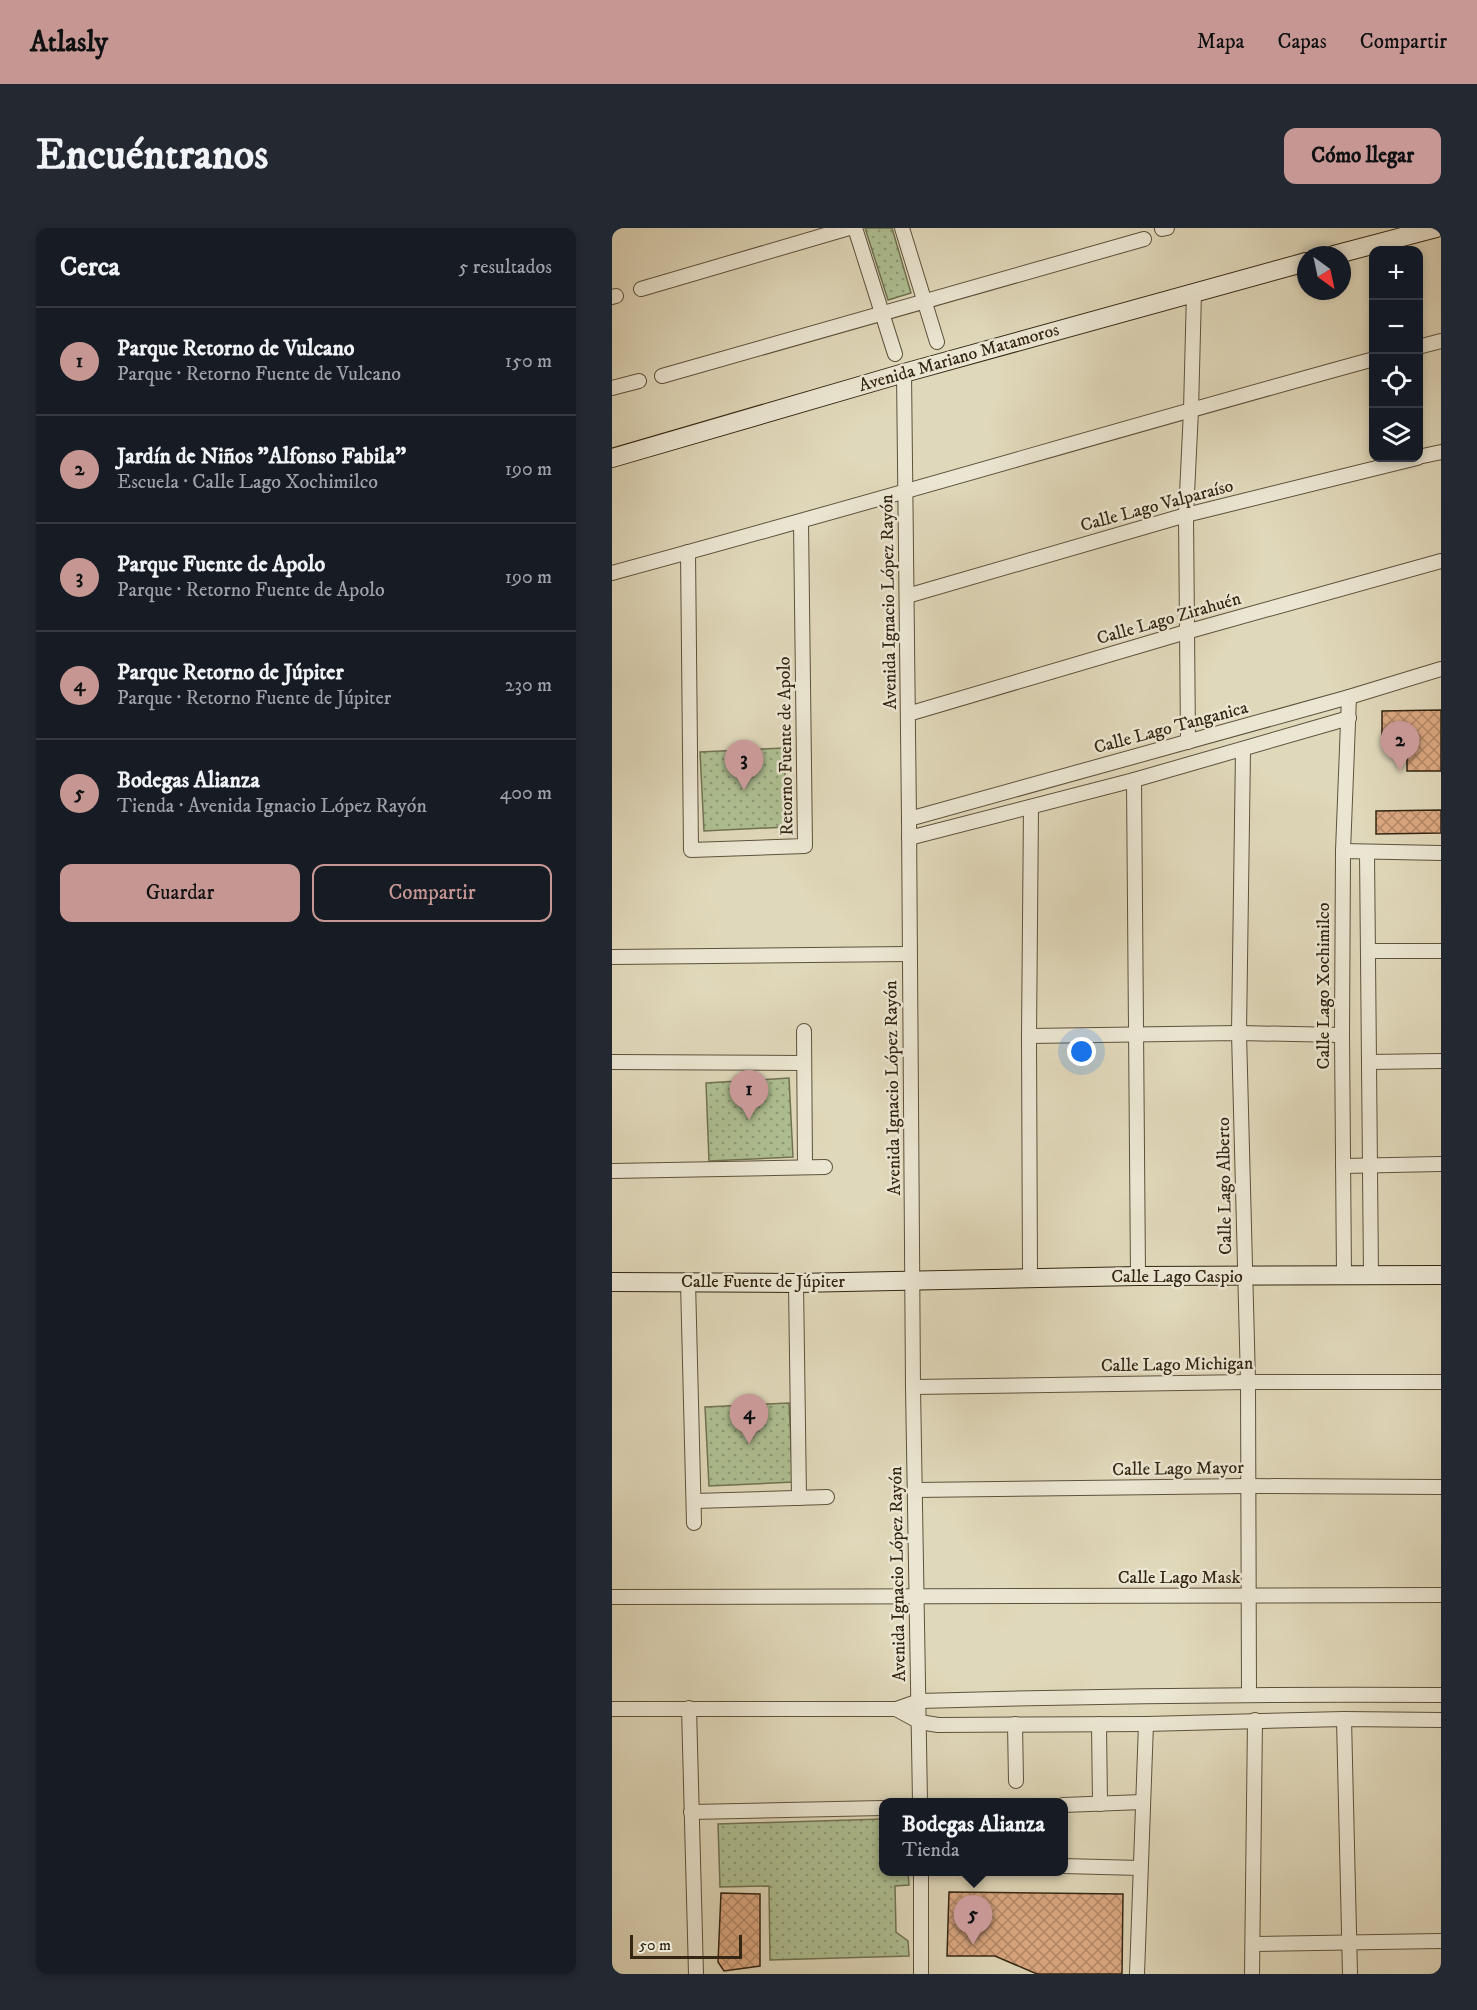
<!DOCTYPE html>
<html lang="es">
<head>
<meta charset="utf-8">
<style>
  body { margin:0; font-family:"IM FELL DW Pica",serif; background:#242831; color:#f1f3f6 }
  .controls { position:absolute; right:18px; top:18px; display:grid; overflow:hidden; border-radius:12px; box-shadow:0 3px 9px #0003 }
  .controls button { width:54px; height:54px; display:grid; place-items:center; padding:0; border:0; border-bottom:2px solid #363941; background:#171b24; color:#f1f3f6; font:30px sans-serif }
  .compass { position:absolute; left:685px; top:18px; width:54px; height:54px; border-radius:50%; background:#171b24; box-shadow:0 3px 9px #0003; rotate:147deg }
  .scale { position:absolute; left:18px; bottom:15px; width:112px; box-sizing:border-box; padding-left:6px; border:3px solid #332612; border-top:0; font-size:16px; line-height:21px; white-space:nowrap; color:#332612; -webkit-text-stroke:4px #ebe6d2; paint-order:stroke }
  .you { position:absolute; left:470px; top:824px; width:21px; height:21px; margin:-15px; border:4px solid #fff; border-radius:50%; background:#1a73e8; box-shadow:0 0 0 9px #1a73e833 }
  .badge { display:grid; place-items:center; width:39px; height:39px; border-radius:50%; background:#c59692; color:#111; font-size:20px; font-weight:700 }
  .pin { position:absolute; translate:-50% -50px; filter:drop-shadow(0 2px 3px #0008) }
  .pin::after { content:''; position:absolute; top:32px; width:21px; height:18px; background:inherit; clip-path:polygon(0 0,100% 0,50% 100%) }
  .popup { position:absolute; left:267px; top:1570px; width:189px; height:78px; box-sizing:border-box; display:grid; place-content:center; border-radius:12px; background:#171b24; filter:drop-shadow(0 2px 4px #0005); font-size:20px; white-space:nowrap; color:#9ea1a6 }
  .popup b { font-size:22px; color:#f1f3f6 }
  .popup::after { content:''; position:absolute; left:50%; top:100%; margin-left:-12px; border:12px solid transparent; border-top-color:#171b24 }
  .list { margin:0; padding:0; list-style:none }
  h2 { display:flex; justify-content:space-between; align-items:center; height:78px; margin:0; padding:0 24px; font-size:26px }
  h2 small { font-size:20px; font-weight:400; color:#9ea1a6 }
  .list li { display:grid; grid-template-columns:39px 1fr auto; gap:18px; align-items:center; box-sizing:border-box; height:108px; padding:0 24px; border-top:2px solid #363941 }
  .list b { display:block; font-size:22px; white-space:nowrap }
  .list p { margin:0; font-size:20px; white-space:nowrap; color:#9ea1a6 }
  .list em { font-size:20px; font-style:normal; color:#9ea1a6 }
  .actions { display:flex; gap:12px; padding:18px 24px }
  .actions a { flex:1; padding:14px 0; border:2px solid #c59692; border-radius:12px; text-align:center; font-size:21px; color:#c59692 }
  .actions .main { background:#c59692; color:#111 }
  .icon { flex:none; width:33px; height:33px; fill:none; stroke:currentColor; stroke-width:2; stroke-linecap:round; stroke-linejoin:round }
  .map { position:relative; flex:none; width:829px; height:1746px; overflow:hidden; border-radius:12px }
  header { display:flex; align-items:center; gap:36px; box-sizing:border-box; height:84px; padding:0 30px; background:#c59692; color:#111 }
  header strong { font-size:28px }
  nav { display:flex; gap:33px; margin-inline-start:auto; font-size:21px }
  .intro { display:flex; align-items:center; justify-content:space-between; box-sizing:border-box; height:144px; padding:0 36px }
  h1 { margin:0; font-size:42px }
  .button { padding:15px 27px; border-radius:12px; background:#c59692; color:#111; font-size:21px; font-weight:700 }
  main { display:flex; gap:36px; padding:0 36px }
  aside { flex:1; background:#171b24; border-radius:12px; box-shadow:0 3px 9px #0003 }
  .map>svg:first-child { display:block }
</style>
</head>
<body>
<header>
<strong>Atlasly</strong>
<nav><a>Mapa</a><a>Capas</a><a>Compartir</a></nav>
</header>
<div class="intro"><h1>Encuéntranos</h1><a class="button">Cómo llegar</a></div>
<main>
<aside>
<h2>Cerca<small>5 resultados</small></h2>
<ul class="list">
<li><span class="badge">1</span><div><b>Parque Retorno de Vulcano</b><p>Parque · Retorno Fuente de Vulcano</p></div><em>150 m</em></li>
<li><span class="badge">2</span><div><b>Jardín de Niños &quot;Alfonso Fabila&quot;</b><p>Escuela · Calle Lago Xochimilco</p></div><em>190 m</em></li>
<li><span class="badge">3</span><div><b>Parque Fuente de Apolo</b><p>Parque · Retorno Fuente de Apolo</p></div><em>190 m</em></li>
<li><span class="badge">4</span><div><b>Parque Retorno de Júpiter</b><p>Parque · Retorno Fuente de Júpiter</p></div><em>230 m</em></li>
<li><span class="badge">5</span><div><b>Bodegas Alianza</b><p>Tienda · Avenida Ignacio López Rayón</p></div><em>400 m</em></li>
</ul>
<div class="actions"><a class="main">Guardar</a><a>Compartir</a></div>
</aside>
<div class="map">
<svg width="829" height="1746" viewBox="0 0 829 1746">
  <defs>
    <pattern id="grass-dots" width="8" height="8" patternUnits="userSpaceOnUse" patternTransform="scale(1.5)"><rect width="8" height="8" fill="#aebf92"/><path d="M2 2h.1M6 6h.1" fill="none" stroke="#8e9b76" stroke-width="1.8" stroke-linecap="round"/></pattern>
    <pattern id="building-cross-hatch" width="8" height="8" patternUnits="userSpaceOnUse" patternTransform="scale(1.5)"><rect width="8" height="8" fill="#dca982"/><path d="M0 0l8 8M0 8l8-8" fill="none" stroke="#b38969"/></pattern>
  </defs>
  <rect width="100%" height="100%" fill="#e0d8ba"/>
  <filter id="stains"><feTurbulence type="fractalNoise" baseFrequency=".00333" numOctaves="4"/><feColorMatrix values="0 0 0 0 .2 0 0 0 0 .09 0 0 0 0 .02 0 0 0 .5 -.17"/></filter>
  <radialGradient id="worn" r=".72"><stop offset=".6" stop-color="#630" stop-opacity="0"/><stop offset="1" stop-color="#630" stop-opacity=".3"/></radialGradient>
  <!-- grass -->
  <g fill="url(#grass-dots)" stroke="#707252" stroke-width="1.5">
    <path d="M253,0H280L299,65L276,72Z"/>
    <path d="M172,520L175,599L92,603L88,524Z"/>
    <path d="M177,850L181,929L97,933L94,855Z"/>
    <path d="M177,1175L181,1254L97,1258L93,1179Z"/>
    <path d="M271,1591V1644H296L297,1657L283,1658L284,1704L296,1713L297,1728L158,1732L157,1658L108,1659L106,1596Z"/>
  </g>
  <!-- building -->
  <g fill="url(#building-cross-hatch)" stroke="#332612" stroke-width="1.5">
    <path d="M829,482V543H795V507H770V483Z"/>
    <path d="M829,582V605L764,606V583Z"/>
    <path d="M337,1664L511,1666L510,1746H425L383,1728H335Z"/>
    <path d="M109,1665L148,1666V1738L112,1743L106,1734Z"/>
  </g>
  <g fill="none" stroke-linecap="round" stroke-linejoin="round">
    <!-- street casing -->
    <g stroke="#5e523c" stroke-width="16">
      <g id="street">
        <path d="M243,0L283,126"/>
        <path d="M290,0L325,114"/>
        <path d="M550,1L555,0"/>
        <path d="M29,61L237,0"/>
        <path d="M0,69L4,68"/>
        <path d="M806,119L829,113"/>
        <path d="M292,145L297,591L301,1159L308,1574"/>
        <path d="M50,148L532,11"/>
        <path d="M0,160L27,153"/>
        <path d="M806,229L829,224"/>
        <path d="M76,324L79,622L193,618L189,294"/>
        <path d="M0,345C255,276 507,201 762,131"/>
        <path d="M295,368L574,287L805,230"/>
        <path d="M296,486L574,404L829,333"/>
        <path d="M576,514L574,287L579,182L582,64"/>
        <path d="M631,522L627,805L636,1154L637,1466"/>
        <path d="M522,552L526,1048"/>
        <path d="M297,591L737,469L829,441"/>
        <path d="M297,610L522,552L737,490"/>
        <path d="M731,623L829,625"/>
        <path d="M755,624L759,1047"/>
        <path d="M756,723H829"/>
        <path d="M0,729L297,726"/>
        <path d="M192,803L193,939"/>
        <path d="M417,808L627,805L730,807"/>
        <path d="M0,834L192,835"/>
        <path d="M757,834L829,833"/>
        <path d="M731,938L829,936"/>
        <path d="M0,943L213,939"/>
        <path d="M732,1047L730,807L731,623L737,469"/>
        <path d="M418,1050L417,808L419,579"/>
        <path d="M76,1054L82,1295"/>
        <path d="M184,1055L187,1270"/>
        <path d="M301,1159L636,1154H829"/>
        <path d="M303,1262L636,1258L829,1259"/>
        <path d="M82,1273L215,1269"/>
        <path d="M0,1369L829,1367"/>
        <path d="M77,1480L84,1746"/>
        <path d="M0,1481H284L307,1473C481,1468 655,1466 829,1467"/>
        <path d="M284,1481L308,1494L326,1497L534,1496L732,1491L829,1492"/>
        <path d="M732,1491L738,1746"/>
        <path d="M403,1496L404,1553"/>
        <path d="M487,1496L488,1576"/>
        <path d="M451,1577L531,1574"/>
        <path d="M79,1584L271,1580"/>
        <path d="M451,1638L528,1640"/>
        <path d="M309,1644V1746"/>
        <path d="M641,1716L829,1713"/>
        <path d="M525,1746L534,1496"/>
        <path d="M640,1746L643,1492"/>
      </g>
    </g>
    <!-- secondary casing -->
    <g stroke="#332612" stroke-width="20">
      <g id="secondary">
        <path d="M722,27L824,0"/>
        <path d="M0,230L292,145L694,34"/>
        <path d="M0,1054L184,1055L526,1048L829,1047"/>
      </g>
    </g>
    <!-- street -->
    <use href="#street" stroke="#ebe6d2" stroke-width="14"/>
    <!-- secondary -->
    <use href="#secondary" stroke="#ebe6d2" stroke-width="18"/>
  </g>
  <g text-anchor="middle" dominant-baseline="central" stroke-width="5" stroke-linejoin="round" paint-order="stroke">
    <!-- street labels -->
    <g font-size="18" fill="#332612" stroke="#ebe6d2">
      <text transform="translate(347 130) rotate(-16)">Avenida Mariano Matamoros</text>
      <text transform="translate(545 278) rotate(-15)">Calle Lago Valparaíso</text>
      <text transform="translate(277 374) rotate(-91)">Avenida Ignacio López Rayón</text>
      <text transform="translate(557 391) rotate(-16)">Calle Lago Zirahuén</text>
      <text transform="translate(559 500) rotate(-15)">Calle Lago Tanganica</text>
      <text transform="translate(174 518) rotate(-91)">Retorno Fuente de Apolo</text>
      <text transform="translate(712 758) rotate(-90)">Calle Lago Xochimilco</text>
      <text transform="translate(281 860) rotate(-91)">Avenida Ignacio López Rayón</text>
      <text transform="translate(613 958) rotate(-91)">Calle Lago Alberto</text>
      <text x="565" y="1049">Calle Lago Caspio</text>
      <text x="151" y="1054">Calle Fuente de Júpiter</text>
      <text transform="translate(565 1137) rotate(-1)">Calle Lago Michigan</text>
      <text transform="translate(566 1241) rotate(-1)">Calle Lago Mayor</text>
      <text transform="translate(286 1346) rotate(-91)">Avenida Ignacio López Rayón</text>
      <text x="567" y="1350">Calle Lago Mask</text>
    </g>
  </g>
  <rect width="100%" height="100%" filter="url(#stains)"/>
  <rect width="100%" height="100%" fill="url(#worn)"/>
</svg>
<div class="controls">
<button>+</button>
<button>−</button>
<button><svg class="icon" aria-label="locate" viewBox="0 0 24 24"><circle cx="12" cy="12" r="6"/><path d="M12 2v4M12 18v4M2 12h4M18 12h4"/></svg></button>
<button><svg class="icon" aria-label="layers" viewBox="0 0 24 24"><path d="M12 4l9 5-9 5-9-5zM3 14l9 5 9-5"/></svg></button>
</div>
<svg class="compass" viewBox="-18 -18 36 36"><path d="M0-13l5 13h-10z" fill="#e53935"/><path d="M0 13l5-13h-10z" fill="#9ea1a6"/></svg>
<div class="scale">50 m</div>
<div class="you"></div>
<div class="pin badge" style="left:137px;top:892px">1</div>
<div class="pin badge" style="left:788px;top:543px">2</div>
<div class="pin badge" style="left:132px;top:562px">3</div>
<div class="pin badge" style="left:137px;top:1216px">4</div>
<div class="pin badge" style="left:361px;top:1717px">5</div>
<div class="popup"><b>Bodegas Alianza</b>Tienda</div>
</div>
</main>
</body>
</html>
